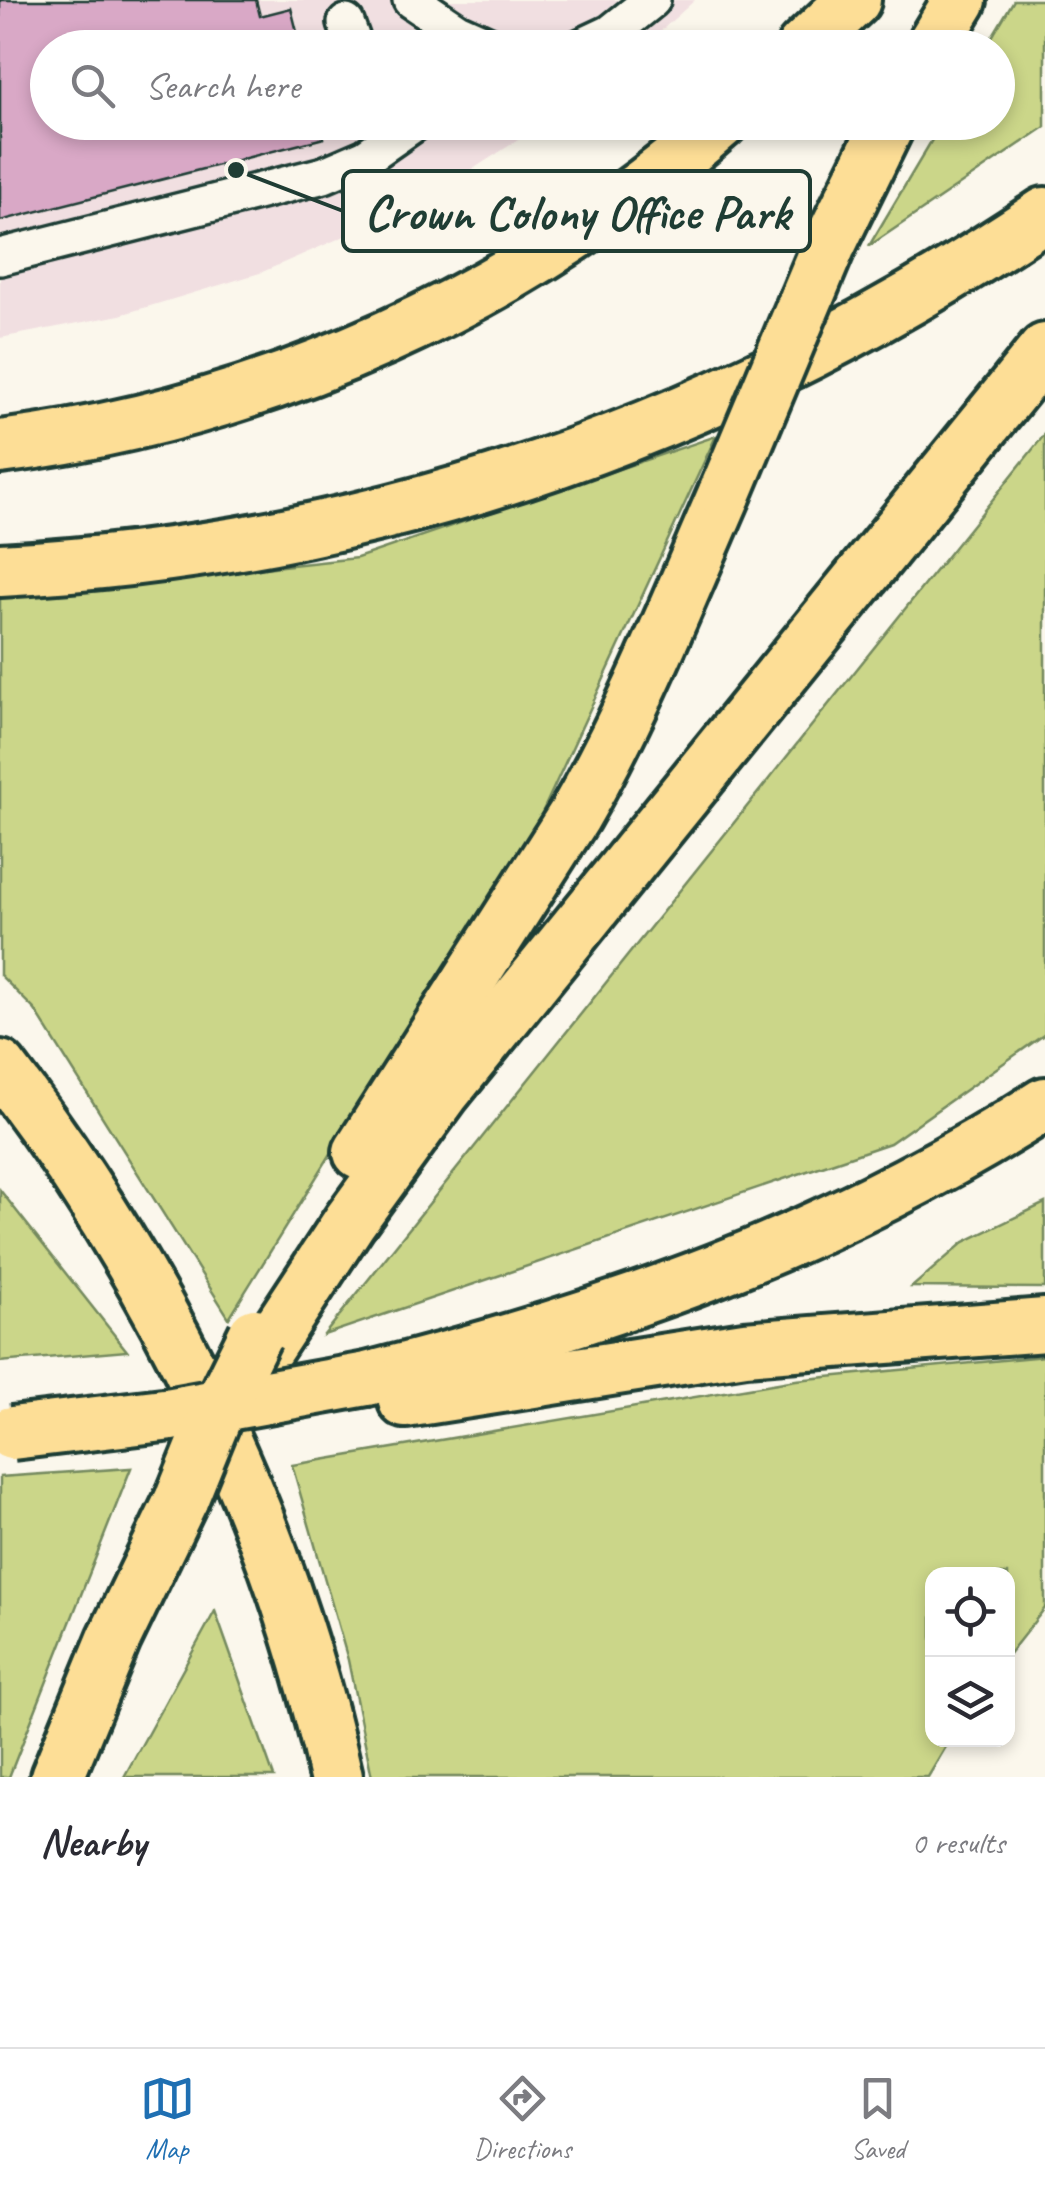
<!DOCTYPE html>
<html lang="en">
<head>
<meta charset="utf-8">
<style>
  body { margin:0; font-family:Caveat,sans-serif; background:#f2f2f3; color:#2b2b33 }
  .controls { position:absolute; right:30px; bottom:30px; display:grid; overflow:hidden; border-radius:20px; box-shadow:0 5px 15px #0003 }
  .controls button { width:90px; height:90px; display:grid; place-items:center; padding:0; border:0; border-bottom:2px solid #e1e1e2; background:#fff; color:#2b2b33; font:50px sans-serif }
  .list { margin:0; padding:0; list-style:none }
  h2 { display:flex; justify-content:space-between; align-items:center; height:130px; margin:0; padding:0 40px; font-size:42px }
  h2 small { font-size:32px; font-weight:400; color:#7c7c81 }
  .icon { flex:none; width:55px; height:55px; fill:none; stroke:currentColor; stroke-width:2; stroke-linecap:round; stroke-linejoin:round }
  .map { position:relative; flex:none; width:1045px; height:1777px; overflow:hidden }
  .search { position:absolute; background:#fff; box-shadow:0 5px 15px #0003; left:30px; right:30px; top:30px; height:110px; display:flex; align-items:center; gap:25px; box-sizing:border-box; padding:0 35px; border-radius:55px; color:#7c7c81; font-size:38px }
  .sheet { height:270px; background:#fff }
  nav { display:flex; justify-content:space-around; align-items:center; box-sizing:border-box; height:140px; border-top:2px solid #e1e1e2; background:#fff; font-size:28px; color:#7c7c81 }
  nav a { display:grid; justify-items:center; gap:5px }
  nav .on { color:#1f6fb2 }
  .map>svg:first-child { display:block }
</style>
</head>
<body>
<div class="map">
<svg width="1045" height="1777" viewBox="0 0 1045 1777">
  <rect width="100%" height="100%" fill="#fbf7ec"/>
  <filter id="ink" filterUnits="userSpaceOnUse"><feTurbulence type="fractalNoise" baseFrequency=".01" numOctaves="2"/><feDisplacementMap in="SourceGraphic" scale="20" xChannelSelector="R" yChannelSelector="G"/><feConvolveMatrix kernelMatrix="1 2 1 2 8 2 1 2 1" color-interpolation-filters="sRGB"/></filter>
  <g filter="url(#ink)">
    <!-- built -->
    <path fill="#f1dfe1" d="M0,0H695L643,47L48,48V122L544,123L456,180L393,215L260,273L120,315L0,338Z"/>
    <!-- green -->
    <g fill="#cbd689" stroke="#758a5e" stroke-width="2.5">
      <path d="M1014,0H1045V127L869,246L942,123L998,122V48L986,47Z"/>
      <path d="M1045,434V1034L890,1143L324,1335Z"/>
      <path d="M716,436L541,815L229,1318L35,1010L0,975V596L357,558Z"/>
      <path d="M0,1190L127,1351L0,1362Z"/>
      <path d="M1045,1203V1288L912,1287L964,1242Z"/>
      <path d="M1045,1356V1608L1008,1655V1574H932V1740H950L928,1777H372L348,1660L292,1465L796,1380Z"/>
      <path d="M131,1468L9,1777H0V1477Z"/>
      <path d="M215,1611L274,1777H124Z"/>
    </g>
    <!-- building -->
    <path fill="#d9a8c6" stroke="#1f3d34" stroke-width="2.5" d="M0,0H256L260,16L291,8L301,48H48V122H320L324,138L0,221Z"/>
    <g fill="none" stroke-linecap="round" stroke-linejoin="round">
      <!-- minor casing -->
      <g stroke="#1f3d34" stroke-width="42">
        <g id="minor">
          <path d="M411,0L457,31L495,48"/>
          <path d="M346,23L355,48"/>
          <path d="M579,48L611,33L652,0"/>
          <path d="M0,257L324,175L366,157L416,122"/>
        </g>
      </g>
      <!-- highway casing -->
      <g stroke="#1f3d34" stroke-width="60">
        <g id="highway">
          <path d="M803,48L854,0"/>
          <path d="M931,48L960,0"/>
          <path d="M829,245L889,122"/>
          <path d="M0,447C265,413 520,299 721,122"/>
          <path d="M0,570C382,550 729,427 1045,214"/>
          <path d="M0,1067C160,1275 280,1520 336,1777"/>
          <path d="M360,1152L574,816C634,712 677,603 725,493"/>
          <path d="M266,1349L350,1221L443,1093L1045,350"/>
          <path d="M367,1379C613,1317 829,1242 1045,1104"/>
          <path d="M405,1401L745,1348L1045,1325"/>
          <path d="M57,1777L114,1639L182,1498"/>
        </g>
      </g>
      <!-- minor -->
      <use href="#minor" stroke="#fbf7ec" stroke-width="35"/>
      <!-- highway -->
      <use href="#highway" stroke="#fdde96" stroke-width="52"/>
      <!-- highway-bridge casing -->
      <g stroke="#1f3d34" stroke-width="60" stroke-linecap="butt">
        <g id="highway-bridge">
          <path d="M725,493L829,245"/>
          <path d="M12,1433L172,1414L367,1379"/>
          <path d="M182,1498L217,1412L255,1335"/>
        </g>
      </g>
      <!-- highway-bridge -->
      <use href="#highway-bridge" stroke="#fdde96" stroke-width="52"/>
    </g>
  </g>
  <!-- callouts -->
  <path fill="none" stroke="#1f3d34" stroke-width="4" d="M236 170L343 211"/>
  <circle fill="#1f3d34" stroke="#fbf7ec" stroke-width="4" cx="236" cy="170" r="10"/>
  <rect fill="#fbf7ec" stroke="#1f3d34" stroke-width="4" x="343" y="171" width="467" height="80" rx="10"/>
  <g font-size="50" text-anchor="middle" font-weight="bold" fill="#1f3d34">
    <text x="577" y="229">Crown Colony Office Park</text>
  </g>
</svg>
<div class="controls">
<button><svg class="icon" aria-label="locate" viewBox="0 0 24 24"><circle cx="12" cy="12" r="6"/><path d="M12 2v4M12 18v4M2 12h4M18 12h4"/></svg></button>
<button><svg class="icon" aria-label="layers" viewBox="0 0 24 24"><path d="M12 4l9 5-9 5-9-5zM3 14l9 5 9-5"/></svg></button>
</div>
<div class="search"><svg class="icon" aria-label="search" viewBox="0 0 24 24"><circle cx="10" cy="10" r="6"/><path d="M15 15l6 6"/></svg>Search here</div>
</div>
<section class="sheet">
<h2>Nearby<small>0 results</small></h2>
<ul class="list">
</ul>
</section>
<nav>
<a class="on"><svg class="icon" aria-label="map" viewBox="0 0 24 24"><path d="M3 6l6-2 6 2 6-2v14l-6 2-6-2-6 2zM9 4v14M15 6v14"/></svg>Map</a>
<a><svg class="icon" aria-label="directions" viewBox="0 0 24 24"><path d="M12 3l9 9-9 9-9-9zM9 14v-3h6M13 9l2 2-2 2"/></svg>Directions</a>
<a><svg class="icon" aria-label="saved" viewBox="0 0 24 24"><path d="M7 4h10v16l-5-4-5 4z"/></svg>Saved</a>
</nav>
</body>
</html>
